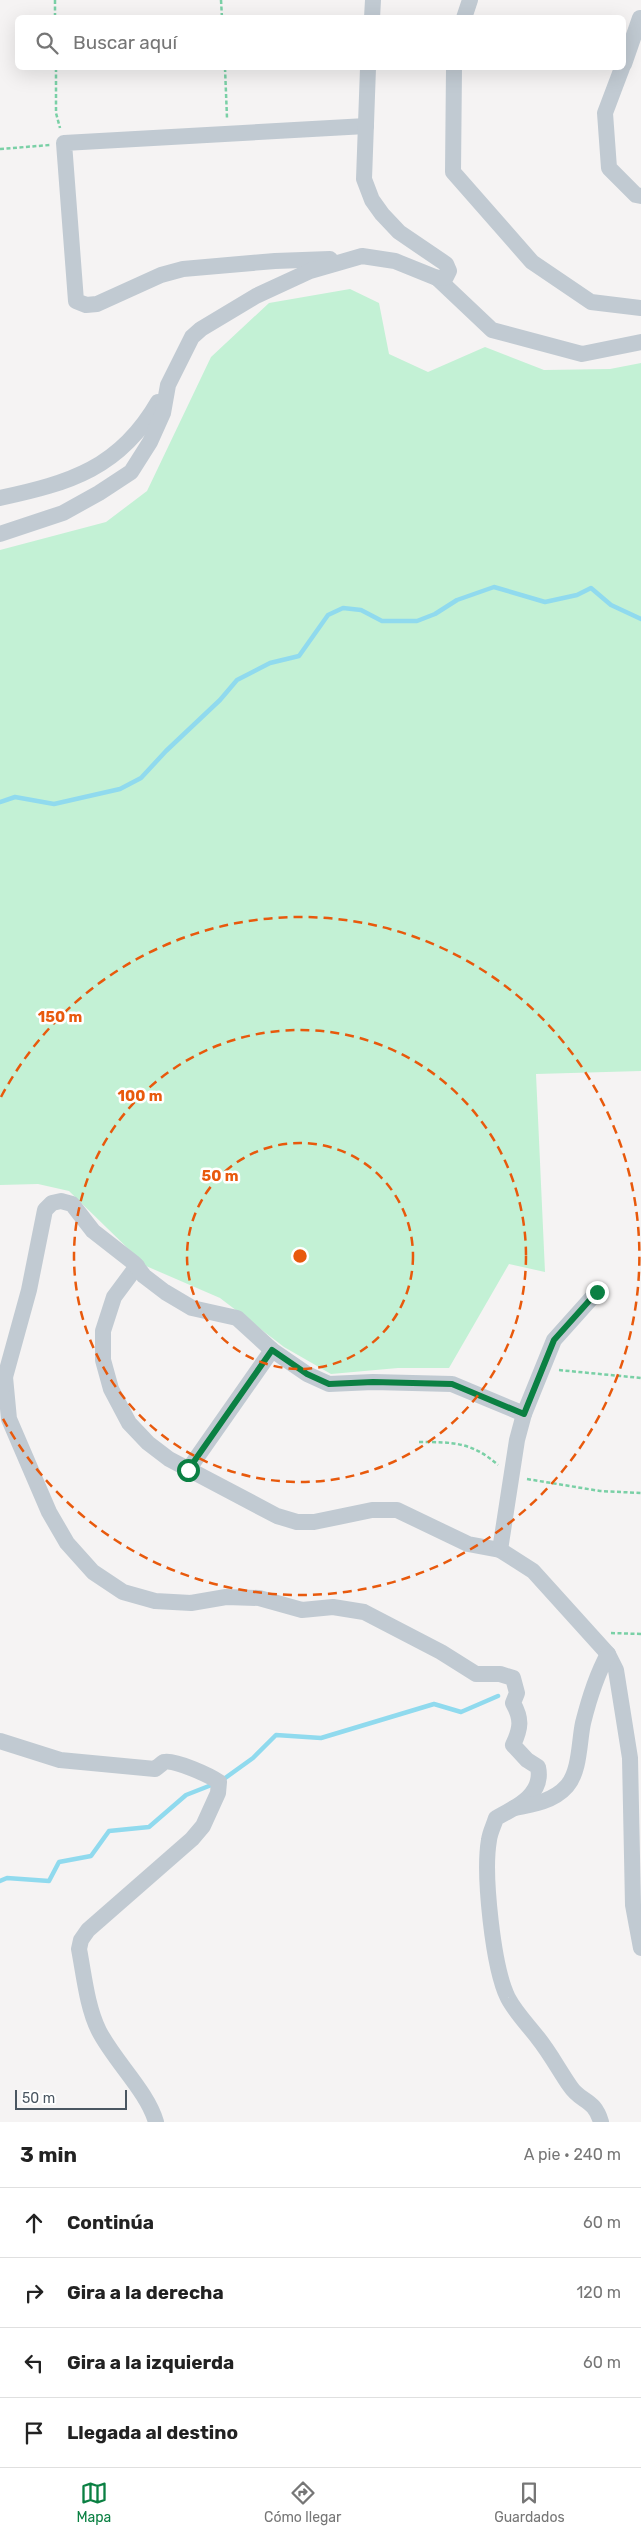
<!DOCTYPE html>
<html lang="es">
<head>
<meta charset="utf-8">
<style>
  body { margin:0; font-family:Rubik,sans-serif; background:#f6f6f6; color:#222 }
  .scale { position:absolute; left:15px; bottom:12px; width:112px; box-sizing:border-box; padding-left:5px; border:2px solid #4a5661; border-top:0; font-size:14px; line-height:18px; white-space:nowrap; color:#4a5661; -webkit-text-stroke:4px #fff; paint-order:stroke }
  .stop { position:absolute; width:15px; height:15px; margin:-11px; border:4px solid #0b8043; border-radius:50%; background:#fff }
  .stop.end { background:#0b8043; border-color:#fff; box-shadow:0 1px 5px #0008 }
  .list { margin:0; padding:0; list-style:none }
  h2 { display:flex; justify-content:space-between; align-items:center; height:65px; margin:0; padding:0 20px; font-size:21px }
  h2 small { font-size:16px; font-weight:400; color:#767676 }
  .list li { display:grid; grid-template-columns:32px 1fr auto; gap:15px; align-items:center; box-sizing:border-box; height:70px; padding:0 20px; border-top:1px solid #e0e0e0 }
  .list b { display:block; font-size:19px; white-space:nowrap }
  .list em { font-size:16px; font-style:normal; color:#767676 }
  .icon { flex:none; width:28px; height:28px; fill:none; stroke:currentColor; stroke-width:2; stroke-linecap:round; stroke-linejoin:round }
  .map { position:relative; flex:none; width:641px; height:2122px; overflow:hidden }
  .search { position:absolute; background:#fff; box-shadow:0 5px 20px #0002; left:15px; right:15px; top:15px; height:55px; display:flex; align-items:center; gap:12px; box-sizing:border-box; padding:0 18px; border-radius:8px; color:#767676; font-size:19px }
  .sheet { height:345px; background:#fff }
  nav { display:flex; justify-content:space-around; align-items:center; box-sizing:border-box; height:70px; border-top:1px solid #e0e0e0; background:#fff; font-size:14px; color:#767676 }
  nav a { display:grid; justify-items:center; gap:2px }
  nav .on { color:#0b8043 }
  .map>svg:first-child { display:block }
</style>
</head>
<body>
<div class="map">
<svg width="641" height="2122" viewBox="0 0 641 2122">
  <rect width="100%" height="100%" fill="#f5f3f3"/>
  <!-- green -->
  <path fill="#c3f1d5" d="M350,289L379,303L389,354L428,372L485,347L544,370L610,369L641,363V1071L536,1074L545,1272L509,1264L449,1368H398L331,1374L284,1347L220,1298L146,1266L69,1191L38,1184L0,1185V550L106,522L147,491L211,357L269,303Z"/>
  <g fill="none" stroke-linecap="round" stroke-linejoin="round">
    <!-- stream -->
    <g stroke="#90daee" stroke-width="4.5">
      <path d="M0,802L15,797L54,804L120,789L141,778L166,751L220,700L237,680L270,663L299,656L328,615L343,608L361,610L382,621H417L435,614L457,600L494,587L545,602L577,595L591,588L611,605L641,619"/>
      <path d="M221,1781L253,1758L276,1735L321,1738L434,1704L461,1712L498,1696"/>
      <path d="M0,1881L7,1878L49,1881L59,1862L91,1856L109,1831L149,1827L186,1795L214,1784"/>
    </g>
    <!-- path -->
    <g stroke="#7ad0a6" stroke-width="2.5" stroke-dasharray="4 2.5" stroke-linecap="butt">
      <path d="M55,0V18"/>
      <path d="M221,0L222,18"/>
      <path d="M56,68V113L60,128"/>
      <path d="M225,68L227,118"/>
      <path d="M0,149L50,145"/>
      <path d="M559,1370L641,1378"/>
      <path d="M419,1442C453,1442 472,1442 498,1465"/>
      <path d="M527,1479L600,1491L641,1493"/>
      <path d="M611,1633L641,1634"/>
    </g>
    <!-- minor -->
    <g stroke="#c1cad2" stroke-width="16">
      <path d="M372,18L373,0"/>
      <path d="M464,18L470,0"/>
      <path d="M624,64L640,18"/>
      <path d="M454,68L453,172L532,262L591,302L641,308"/>
      <path d="M622,68L605,113L609,168L636,195L641,196"/>
      <path d="M330,259L275,261L183,269L161,275L97,304L86,305L76,301L64,143L366,126"/>
      <path d="M437,278L492,330L582,354L641,342"/>
      <path d="M0,498C70,483 120,468 158,402"/>
      <path d="M0,534L63,513L99,493L131,472L150,442L163,413L168,385L192,337L201,329L256,296L310,271L362,256L395,261L437,278L446,277L449,271L446,264L399,232L382,214L372,200L364,179L368,68"/>
      <path d="M137,1266L114,1297L103,1331V1360L111,1389L129,1423L148,1443L169,1459L277,1516L297,1522H314L372,1510H397L468,1544L500,1550L533,1571L608,1654L616,1670L630,1758L633,1905L641,1948"/>
      <path d="M5,1377L9,1419L49,1512L67,1543L93,1572L123,1592L155,1601L191,1603L226,1597L259,1598L302,1610L333,1607L364,1612L441,1652L476,1674H500L513,1678L517,1693L513,1703C522,1719 521,1728 513,1745L527,1760L538,1767C544,1794 517,1807 496,1818C494,1825 490,1832 489,1840C483,1874 493,1968 508,1998C516,2013 528,2025 538,2038C550,2053 559,2070 570,2086C581,2103 594,2098 601,2122"/>
      <path d="M2,1388L29,1290L45,1210L52,1203L61,1201L72,1204L93,1231L134,1263L144,1276L165,1292L192,1308L237,1318L272,1350L307,1374L329,1384L373,1382L452,1384L524,1414"/>
      <path d="M188,1470L272,1350"/>
      <path d="M500,1550L517,1440L524,1414L554,1340L597,1292"/>
      <path d="M0,1741L60,1760L155,1769C158,1767 161,1764 164,1762C174,1759 211,1776 219,1782L218,1793L203,1826L192,1839L88,1930L81,1940L79,1949C84,1975 87,2007 99,2031C115,2062 147,2091 156,2122"/>
      <path d="M514,1808C533,1805 554,1801 567,1786C580,1771 579,1742 583,1723C589,1699 596,1676 608,1654"/>
    </g>
  </g>
  <g fill="none" stroke-linecap="round" stroke-linejoin="round">
    <!-- route -->
    <path stroke="#0b8043" stroke-width="6" d="M188,1470L272,1350L307,1374L329,1384L373,1382L452,1384L524,1414L554,1340L597,1292"/>
  </g>
  <!-- distance rings -->
  <g fill="none" stroke="#e8590c" stroke-width="2.5" stroke-dasharray="9 6">
    <circle cx="300" cy="1256" r="113"/>
    <circle cx="300" cy="1256" r="226"/>
    <path d="M1 1097A339 339 0 1 1 1 1415"/>
  </g>
  <circle cx="300" cy="1256" r="8" fill="#e8590c" stroke="#fff" stroke-width="2.5"/>
  <g font-size="15" text-anchor="middle" font-weight="bold" fill="#e8590c" stroke="#fff" stroke-width="5" stroke-linejoin="round" paint-order="stroke">
    <text x="60" y="1022">150 m</text>
    <text x="140" y="1101">100 m</text>
    <text x="220" y="1181">50 m</text>
  </g>
</svg>
<div class="scale">50 m</div>
<div class="stop" style="left:188px;top:1470px"></div>
<div class="stop end" style="left:597px;top:1292px"></div>
<div class="search"><svg class="icon" aria-label="search" viewBox="0 0 24 24"><circle cx="10" cy="10" r="6"/><path d="M15 15l6 6"/></svg>Buscar aquí</div>
</div>
<section class="sheet">
<h2>3 min<small>A pie · 240 m</small></h2>
<ul class="list">
<li><svg class="icon" aria-label="ahead" viewBox="0 0 24 24"><path d="M12 20V5M6 11l6-6 6 6"/></svg><div><b>Continúa</b></div><em>60 m</em></li>
<li><svg class="icon" aria-label="right" viewBox="0 0 24 24"><path d="M7 20v-9h11M14 6l5 5-5 5"/></svg><div><b>Gira a la derecha</b></div><em>120 m</em></li>
<li><svg class="icon" aria-label="left" viewBox="0 0 24 24"><path d="M17 20v-9H6M10 6l-5 5 5 5"/></svg><div><b>Gira a la izquierda</b></div><em>60 m</em></li>
<li><svg class="icon" aria-label="arrive" viewBox="0 0 24 24"><path d="M6 21V4h12l-3 4 3 4H6"/></svg><div><b>Llegada al destino</b></div></li>
</ul>
</section>
<nav>
<a class="on"><svg class="icon" aria-label="map" viewBox="0 0 24 24"><path d="M3 6l6-2 6 2 6-2v14l-6 2-6-2-6 2zM9 4v14M15 6v14"/></svg>Mapa</a>
<a><svg class="icon" aria-label="directions" viewBox="0 0 24 24"><path d="M12 3l9 9-9 9-9-9zM9 14v-3h6M13 9l2 2-2 2"/></svg>Cómo llegar</a>
<a><svg class="icon" aria-label="saved" viewBox="0 0 24 24"><path d="M7 4h10v16l-5-4-5 4z"/></svg>Guardados</a>
</nav>
</body>
</html>
